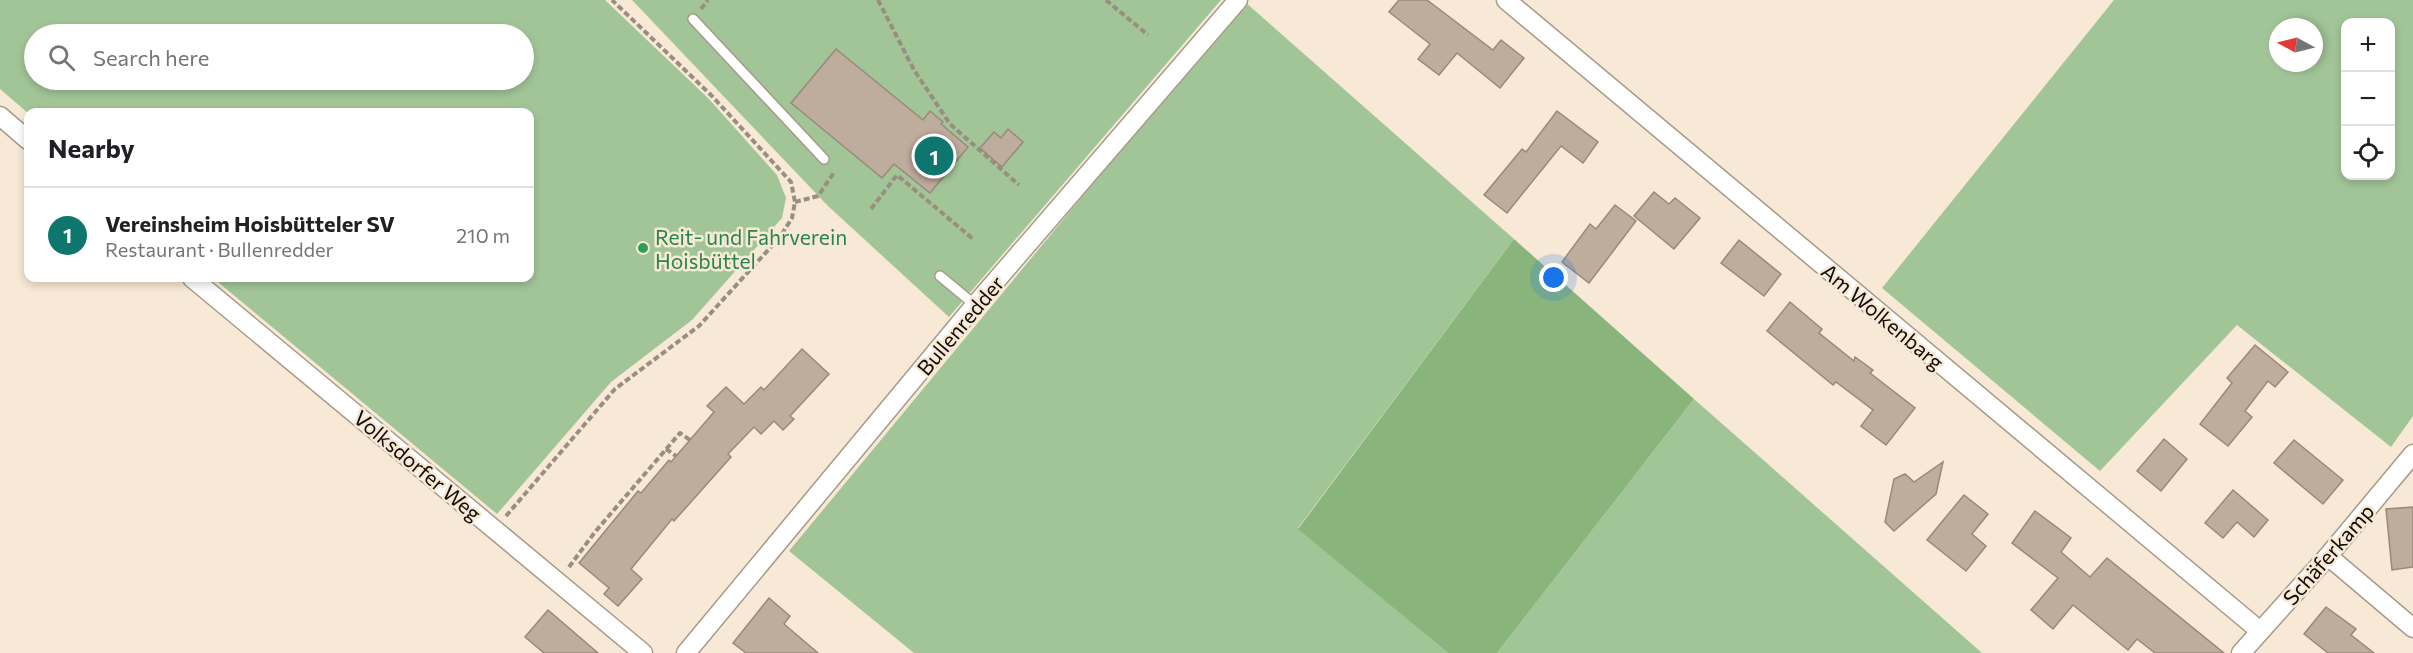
<!DOCTYPE html>
<html lang="en">
<head>
<meta charset="utf-8">
<style>
  body { margin:0; font-family:Commissioner,sans-serif; background:#f6f6f6; color:#202124 }
  .controls { position:absolute; right:18px; top:18px; display:grid; overflow:hidden; border-radius:12px; box-shadow:0 3px 9px #0003 }
  .controls button { width:54px; height:54px; display:grid; place-items:center; padding:0; border:0; border-bottom:2px solid #e0e0e0; background:#fff; color:#202124; font:30px sans-serif }
  .compass { position:absolute; left:2269px; top:18px; width:54px; height:54px; border-radius:50%; background:#fff; box-shadow:0 3px 9px #0003; rotate:277deg }
  .you { position:absolute; left:1554px; top:278px; width:21px; height:21px; margin:-15px; border:4px solid #fff; border-radius:50%; background:#1a73e8; box-shadow:0 0 0 9px #1a73e833 }
  .badge { display:grid; place-items:center; width:39px; height:39px; border-radius:50%; background:#0f766e; color:#fff; font-size:20px; font-weight:700 }
  .pin { position:absolute; translate:-50% -50%; border:3px solid #fff; box-shadow:0 2px 6px #0006 }
  .list { margin:0; padding:0; list-style:none }
  h2 { display:flex; justify-content:space-between; align-items:center; height:78px; margin:0; padding:0 24px; font-size:26px }
  h2 small { font-size:20px; font-weight:400; color:#757577 }
  .list li { display:grid; grid-template-columns:39px 1fr auto; gap:18px; align-items:center; box-sizing:border-box; height:96px; padding:0 24px; border-top:2px solid #e0e0e0 }
  .list b { display:block; font-size:22px; white-space:nowrap }
  .list p { margin:0; font-size:20px; white-space:nowrap; color:#757577 }
  .list em { font-size:20px; font-style:normal; color:#757577 }
  .icon { flex:none; width:33px; height:33px; fill:none; stroke:currentColor; stroke-width:2; stroke-linecap:round; stroke-linejoin:round }
  .map { position:relative; flex:none; width:2413px; height:653px; overflow:hidden }
  .search { position:absolute; background:#fff; box-shadow:0 3px 9px #0003; left:24px; top:24px; width:510px; height:66px; display:flex; align-items:center; gap:15px; box-sizing:border-box; padding:0 21px; border-radius:33px; color:#757577; font-size:22px }
  .panel { position:absolute; background:#fff; box-shadow:0 3px 9px #0003; left:24px; top:108px; width:510px; height:174px; border-radius:12px }
  .map>svg:first-child { display:block }
</style>
</head>
<body>
<div class="map">
<svg width="2413" height="653" viewBox="0 0 2413 653">
  <rect width="100%" height="100%" fill="#f7e9d5"/>
  <!-- green -->
  <g fill="#a2c598" fill-rule="evenodd">
    <path d="M0,0H605L709,99L777,175L786,198L782,218L692,320L611,382L497,514L213,278H530V112L28,113L0,89ZM34,34H524V80H34Z"/>
    <path d="M632,0H1221L949,317L828,206Z"/>
    <path d="M2114,0H2413V416L2391,447L2237,325L2100,471L1882,288ZM2346,22H2390V176H2346ZM2278,27H2314V63H2278Z"/>
    <path d="M1244,1L1514,239L1298,528L1448,653H914L789,551Z"/>
    <path d="M1694,399L1982,653H1497Z"/>
  </g>
  <!-- forest -->
  <path fill="#89b57c" d="M1514,239L1694,399L1497,653H1448L1298,529Z"/>
  <!-- building -->
  <g fill="#beac9d" stroke="#9a887a" stroke-width="1.5">
    <path d="M1399,0H1427L1493,50L1501,40L1524,58L1500,88L1457,53L1439,75L1418,59L1430,44L1389,12Z"/>
    <path d="M836,49L923,120L930,111L943,122L941,124L968,147L930,193L894,164L882,178L791,103Z"/>
    <path d="M1557,111L1598,142L1583,163L1561,146L1507,213L1484,195L1522,149L1526,152Z"/>
    <path d="M1008,129L1023,142L1002,167L980,148L994,132L1001,138Z"/>
    <path d="M1654,192L1669,204L1675,198L1700,218L1674,249L1634,216Z"/>
    <path d="M1615,205L1636,221L1589,283L1562,262L1590,224L1596,229Z"/>
    <path d="M1739,240L1781,274L1764,296L1721,263Z"/>
    <path d="M1790,302L1822,329L1819,333L1854,361L1855,357L1873,370L1870,373L1915,408L1886,445L1861,426L1873,410L1836,382L1833,385L1767,331Z"/>
    <path d="M2255,345L2288,372L2275,387L2268,381L2245,411L2252,417L2228,446L2200,424L2232,383L2227,378Z"/>
    <path d="M802,349L829,374L790,416L794,419L783,430L774,421L761,434L754,427L728,454L731,457L674,521L672,519L631,569L642,579L618,606L604,594L609,588L579,563L638,491L641,493L669,460L671,462L714,412L707,406L726,387L744,404L761,387L764,390Z"/>
    <path d="M2164,439L2187,459L2161,491L2137,471Z"/>
    <path d="M2294,440L2343,480L2323,504L2274,463Z"/>
    <path d="M1943,462L1936,494L1894,531L1885,522L1894,479L1905,474L1914,482Z"/>
    <path d="M2233,490L2268,520L2254,537L2237,522L2223,538L2205,523Z"/>
    <path d="M1964,495L1988,514L1972,534L1986,546L1966,571L1927,540Z"/>
    <path d="M2413,507V567L2392,570L2386,509Z"/>
    <path d="M2035,511L2071,538L2061,552L2090,577L2107,558L2224,653H2155L2137,639L2128,650L2073,605L2053,629L2031,610L2058,578L2012,543Z"/>
    <path d="M769,598L790,616L784,624L818,653H746L733,643Z"/>
    <path d="M2326,607L2356,629L2351,635L2374,653H2328L2304,634Z"/>
    <path d="M548,610L598,653H544L525,637Z"/>
  </g>
  <g fill="none" stroke-linecap="round" stroke-linejoin="round">
    <!-- lane casing -->
    <g stroke="#a79a88" stroke-width="12">
      <g id="lane">
        <path d="M693,19L824,159"/>
        <path d="M940,276L975,305"/>
      </g>
    </g>
    <!-- street casing -->
    <g stroke="#a79a88" stroke-width="21">
      <g id="street">
        <path d="M1506,0L2260,631"/>
        <path d="M0,116L28,140"/>
        <path d="M192,278L643,653"/>
        <path d="M2328,556L2413,628"/>
        <path d="M686,653L975,305L1238,0"/>
        <path d="M2241,653L2328,556L2413,454"/>
      </g>
    </g>
    <!-- path -->
    <g stroke="#998e80" stroke-width="4" stroke-dasharray="6 3" stroke-linecap="butt">
      <path d="M878,0L914,70L950,124L1019,185"/>
      <path d="M1106,0L1148,35"/>
      <path d="M701,9L708,0"/>
      <path d="M795,202L818,196L835,171"/>
      <path d="M871,209L897,175L973,239"/>
      <path d="M666,449L676,456"/>
      <path d="M506,516L615,389L699,326L780,237L792,218L795,202L791,182L712,96L612,0"/>
      <path d="M569,567L595,532L680,433L690,440"/>
    </g>
    <!-- lane -->
    <use href="#lane" stroke="#fff" stroke-width="9"/>
    <!-- street -->
    <use href="#street" stroke="#fff" stroke-width="18"/>
  </g>
  <!-- markers -->
  <circle fill="#2e9e5b" stroke="#f7e9d5" stroke-width="2" cx="643" cy="248" r="6"/>
  <g text-anchor="middle" dominant-baseline="central" stroke-width="5" stroke-linejoin="round" paint-order="stroke">
    <!-- leisure labels -->
    <g font-size="21" fill="#27864d" stroke="#f7e9d5" text-anchor="start">
      <text x="655" y="236">Reit- und Fahrverein<tspan x="655" dy="24">Hoisbüttel</tspan></text>
    </g>
    <!-- street labels -->
    <g font-size="21" fill="#110c06" stroke="#f7e9d5">
      <text transform="translate(1883 316) rotate(40)">Am Wolkenbarg</text>
      <text transform="translate(960 325) rotate(-50)">Bullenredder</text>
      <text transform="translate(418 465) rotate(40)">Volksdorfer Weg</text>
      <text transform="translate(2328 554) rotate(-49)">Schäferkamp</text>
    </g>
  </g>
</svg>
<div class="controls">
<button>+</button>
<button>−</button>
<button><svg class="icon" aria-label="locate" viewBox="0 0 24 24"><circle cx="12" cy="12" r="6"/><path d="M12 2v4M12 18v4M2 12h4M18 12h4"/></svg></button>
</div>
<svg class="compass" viewBox="-18 -18 36 36"><path d="M0-13l5 13h-10z" fill="#e53935"/><path d="M0 13l5-13h-10z" fill="#757577"/></svg>
<div class="you"></div>
<div class="pin badge" style="left:934px;top:156px">1</div>
<div class="search"><svg class="icon" aria-label="search" viewBox="0 0 24 24"><circle cx="10" cy="10" r="6"/><path d="M15 15l6 6"/></svg>Search here</div>
<section class="panel">
<h2>Nearby<small></small></h2>
<ul class="list">
<li><span class="badge">1</span><div><b>Vereinsheim Hoisbütteler SV</b><p>Restaurant · Bullenredder</p></div><em>210 m</em></li>
</ul>
</section>
</div>
</body>
</html>
